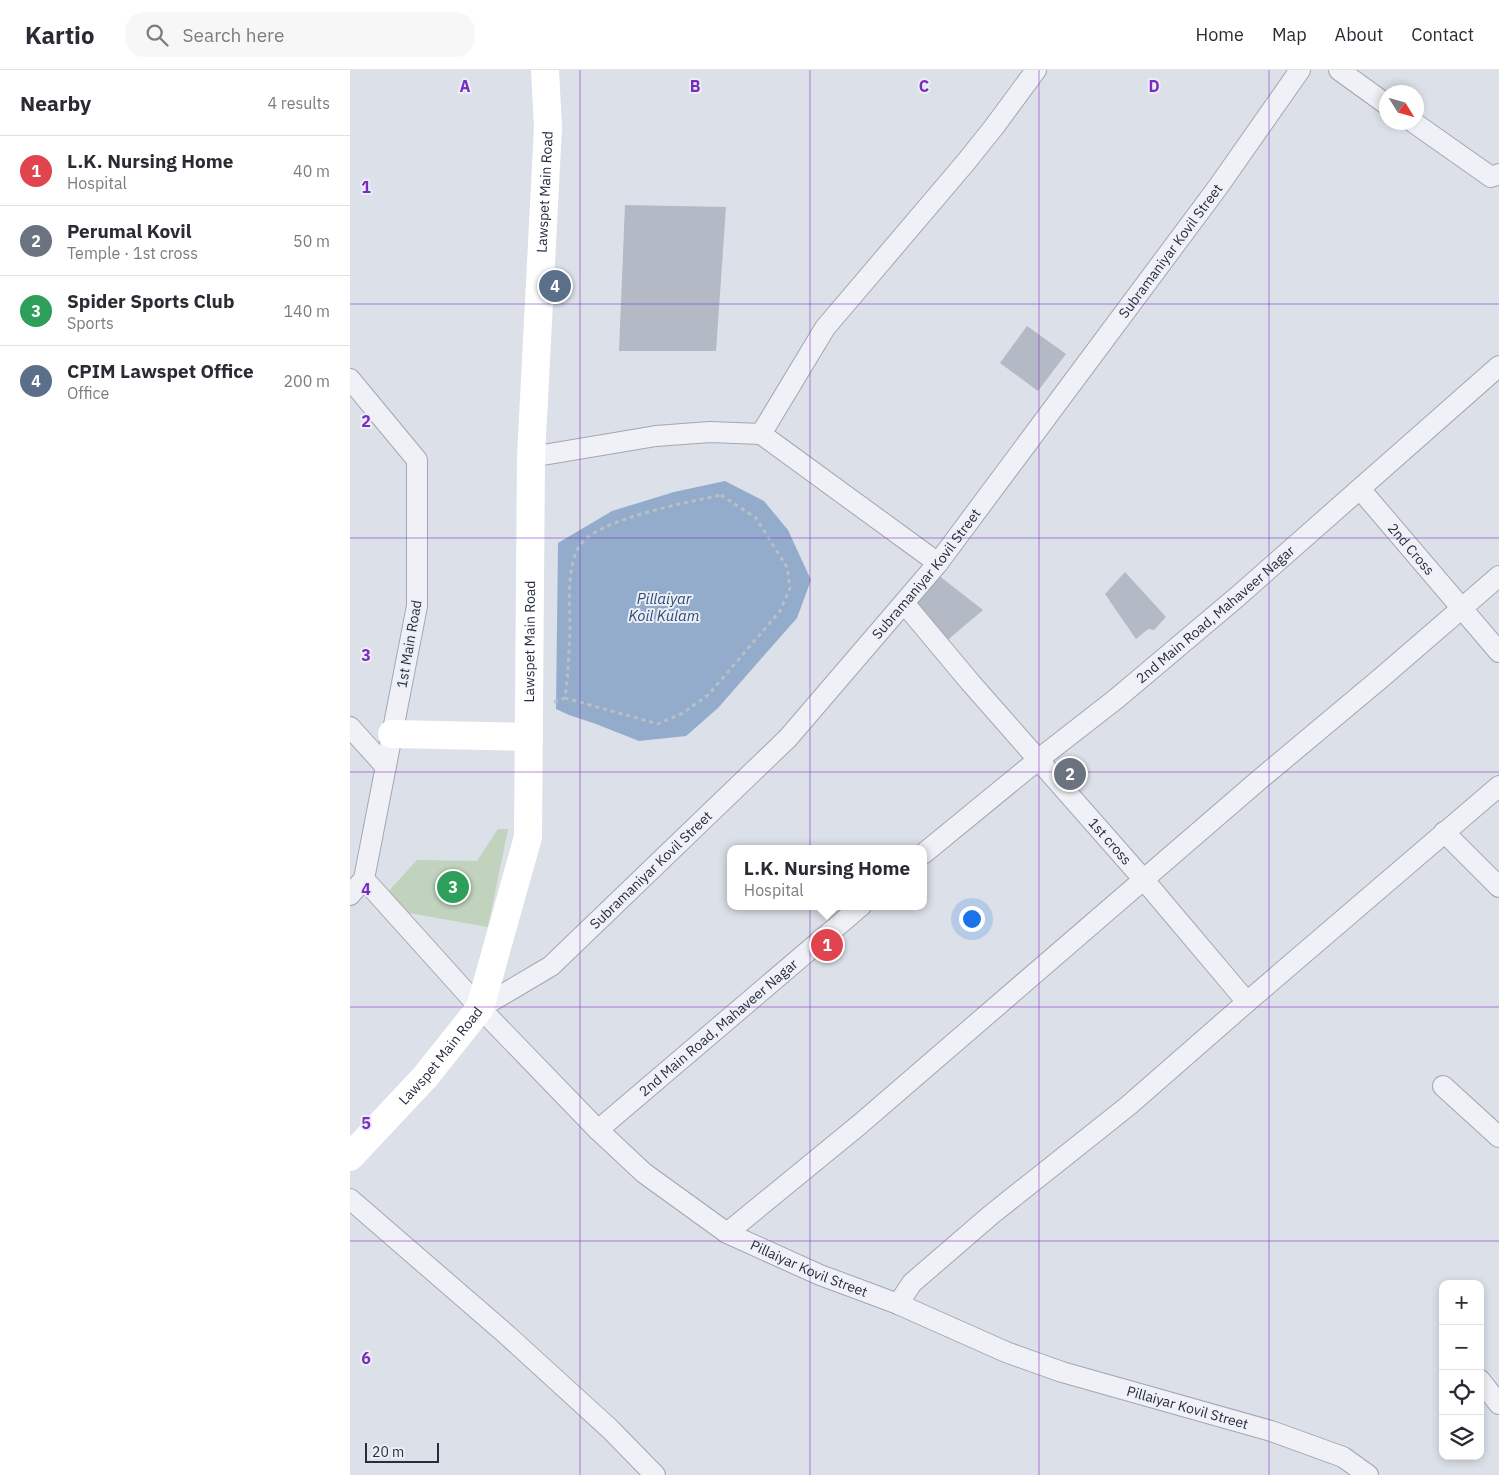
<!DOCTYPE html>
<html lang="en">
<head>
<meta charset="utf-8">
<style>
  body { margin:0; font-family:"IBM Plex Sans",sans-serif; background:#f7f7f7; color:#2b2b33 }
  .controls { position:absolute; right:15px; bottom:15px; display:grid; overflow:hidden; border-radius:10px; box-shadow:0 2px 8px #0003 }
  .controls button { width:45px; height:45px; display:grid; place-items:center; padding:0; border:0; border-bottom:1px solid #e1e1e2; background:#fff; color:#2b2b33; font:25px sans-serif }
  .compass { position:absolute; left:1029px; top:15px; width:45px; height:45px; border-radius:50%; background:#fff; box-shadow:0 2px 8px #0003; rotate:127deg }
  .scale { position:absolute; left:15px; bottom:12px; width:74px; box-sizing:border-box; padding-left:5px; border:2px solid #252d3f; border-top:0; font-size:14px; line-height:18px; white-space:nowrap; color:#252d3f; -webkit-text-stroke:4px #ebeff5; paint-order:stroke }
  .you { position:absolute; left:621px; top:848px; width:18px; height:18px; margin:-12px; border:4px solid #fff; border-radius:50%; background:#1a73e8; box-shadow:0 0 0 8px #1a73e833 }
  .badge { display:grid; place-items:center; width:32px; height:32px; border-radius:50%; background:#d83648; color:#fff; font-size:16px; font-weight:700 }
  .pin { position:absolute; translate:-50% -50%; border:2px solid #fff; box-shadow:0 1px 5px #0006 }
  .popup { position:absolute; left:377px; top:775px; width:200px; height:65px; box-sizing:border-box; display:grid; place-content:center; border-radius:10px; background:#fff; filter:drop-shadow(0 1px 4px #0005); font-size:16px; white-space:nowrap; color:#7c7c81 }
  .popup b { font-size:19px; color:#2b2b33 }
  .popup::after { content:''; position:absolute; left:50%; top:100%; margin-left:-10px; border:10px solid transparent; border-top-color:#fff }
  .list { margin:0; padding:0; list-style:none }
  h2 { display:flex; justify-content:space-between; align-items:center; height:65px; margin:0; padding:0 20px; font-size:21px }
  h2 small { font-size:16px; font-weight:400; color:#7c7c81 }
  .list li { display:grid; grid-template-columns:32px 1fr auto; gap:15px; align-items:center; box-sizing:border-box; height:70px; padding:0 20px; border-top:1px solid #e1e1e2 }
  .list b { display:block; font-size:19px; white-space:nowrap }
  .list p { margin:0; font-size:16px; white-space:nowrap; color:#7c7c81 }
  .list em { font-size:16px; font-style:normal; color:#7c7c81 }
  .icon { flex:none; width:28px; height:28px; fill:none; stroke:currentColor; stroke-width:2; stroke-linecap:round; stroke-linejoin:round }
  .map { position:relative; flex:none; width:1149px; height:1405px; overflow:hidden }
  header { display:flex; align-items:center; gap:30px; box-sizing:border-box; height:70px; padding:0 25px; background:#fff; border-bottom:1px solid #e1e1e2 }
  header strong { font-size:24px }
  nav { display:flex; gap:28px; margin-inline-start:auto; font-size:18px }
  .search { width:350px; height:45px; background:#f7f7f7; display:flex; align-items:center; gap:12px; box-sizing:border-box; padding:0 18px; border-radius:20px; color:#7c7c81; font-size:19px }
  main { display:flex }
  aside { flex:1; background:#fff }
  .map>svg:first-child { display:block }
</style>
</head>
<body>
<header>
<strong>Kartio</strong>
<div class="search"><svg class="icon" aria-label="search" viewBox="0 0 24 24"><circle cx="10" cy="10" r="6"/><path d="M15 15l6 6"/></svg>Search here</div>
<nav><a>Home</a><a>Map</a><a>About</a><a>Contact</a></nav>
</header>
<main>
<aside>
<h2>Nearby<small>4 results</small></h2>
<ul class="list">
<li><span class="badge" style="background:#e0444e">1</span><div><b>L.K. Nursing Home</b><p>Hospital</p></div><em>40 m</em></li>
<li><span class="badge" style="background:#6b7280">2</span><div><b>Perumal Kovil</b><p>Temple · 1st cross</p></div><em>50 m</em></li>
<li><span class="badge" style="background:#2e9e5b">3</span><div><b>Spider Sports Club</b><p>Sports</p></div><em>140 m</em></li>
<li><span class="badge" style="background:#5c6f8a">4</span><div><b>CPIM Lawspet Office</b><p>Office</p></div><em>200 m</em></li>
</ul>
</aside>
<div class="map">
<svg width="1149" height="1405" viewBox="0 0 1149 1405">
  <rect width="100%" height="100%" fill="#dce0e8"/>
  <!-- green -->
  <path fill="#c1d2bd" d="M148,759H158L138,857L42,840L37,823L67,790L127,791Z"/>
  <!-- water -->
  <path fill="#94accb" d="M375,411L414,431L438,460L461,510L447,548L368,638L336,666L289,671L246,654L219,645L206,639L208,473L262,441L324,422Z"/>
  <!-- building -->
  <g fill="#b3b9c5">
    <path d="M275,135L376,137L366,281H269Z"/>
    <path d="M677,256L716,284L688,321L650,293Z"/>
    <path d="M775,502L816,547L804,560L798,559L786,569L755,524Z"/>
    <path d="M588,505L633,540L587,579L553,544Z"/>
  </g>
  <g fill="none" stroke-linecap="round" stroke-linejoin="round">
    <!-- street casing -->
    <g stroke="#a1a7b2" stroke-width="22">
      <g id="street">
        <path d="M989,0L1036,34"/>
        <path d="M1063,52L1141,107L1149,104"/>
        <path d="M0,309L67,390V536L14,809L0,825"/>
        <path d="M411,364L475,258L616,92L644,57L686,0"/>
        <path d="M181,387L306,366L360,362L411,364L588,493"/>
        <path id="s1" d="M1010,419L1149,582"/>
        <path id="s2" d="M554,533L620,612L794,810L897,932"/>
        <path d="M0,657L36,697"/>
        <path d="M1094,762L1149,817"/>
        <path id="s3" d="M573,784L689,689L766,629L887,527L1149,296"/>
        <path id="s4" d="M14,809L130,938L248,1060L294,1103L377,1163L470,1205L548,1234L656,1282L712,1302L921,1361L993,1387L1018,1405"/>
        <path id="s5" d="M130,938L201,896L438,668L588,493L868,117L950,0"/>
        <path d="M1093,1016L1149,1067"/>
        <path id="s6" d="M248,1060L511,836"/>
        <path d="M0,1129L157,1265L260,1359L305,1405"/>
        <path d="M377,1163L509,1055L909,710L1031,608L1149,506"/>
        <path d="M548,1234L562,1213L642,1144L778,1036L897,932L1149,716"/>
        <path d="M1130,1310L1149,1334"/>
      </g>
    </g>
    <!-- path -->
    <g stroke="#babec6" stroke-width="3" stroke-dasharray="4 4" stroke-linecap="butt">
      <path d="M371,425L406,448L437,497L440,518L430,541L359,624L333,643L308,654L215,628C218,605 219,583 220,560C220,535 216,499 229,477C244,449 340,432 371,425Z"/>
      <path d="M204,632L215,628"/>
    </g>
    <!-- street -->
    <use href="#street" stroke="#eff1f6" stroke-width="20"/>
    <!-- secondary -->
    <g stroke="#fff" stroke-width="28">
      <path d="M42,664L179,667"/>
      <path id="s7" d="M0,1087L75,1007L130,938L178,767L181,387L198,57L195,0"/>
    </g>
  </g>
  <!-- grid -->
  <path fill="none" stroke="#7b2cbf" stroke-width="1" stroke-opacity="0.55" d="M230,0V1405M460,0V1405M689,0V1405M919,0V1405M0,234H1149M0,468H1149M0,702H1149M0,937H1149M0,1171H1149"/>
  <g text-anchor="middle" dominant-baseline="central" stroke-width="4" stroke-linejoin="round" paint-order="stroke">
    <!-- street labels -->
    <g font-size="14" fill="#252d3f" stroke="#ebeff5">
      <text stroke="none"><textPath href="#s7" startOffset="1021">Lawspet Main Road</textPath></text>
      <text stroke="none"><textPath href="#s5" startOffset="1031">Subramaniyar Kovil Street</textPath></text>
      <text stroke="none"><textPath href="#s1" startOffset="79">2nd Cross</textPath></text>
      <text stroke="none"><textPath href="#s5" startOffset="626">Subramaniyar Kovil Street</textPath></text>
      <text stroke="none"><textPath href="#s3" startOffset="378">2nd Main Road, Mahaveer Nagar</textPath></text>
      <text stroke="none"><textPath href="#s7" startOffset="571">Lawspet Main Road</textPath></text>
      <text transform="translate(59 574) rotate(-80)">1st Main Road</text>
      <text stroke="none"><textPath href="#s2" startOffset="315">1st cross</textPath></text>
      <text stroke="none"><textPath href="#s5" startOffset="221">Subramaniyar Kovil Street</textPath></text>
      <text stroke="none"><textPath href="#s6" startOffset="158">2nd Main Road, Mahaveer Nagar</textPath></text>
      <text stroke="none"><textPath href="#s7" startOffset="136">Lawspet Main Road</textPath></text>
      <text stroke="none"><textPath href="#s4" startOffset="598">Pillaiyar Kovil Street</textPath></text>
      <text stroke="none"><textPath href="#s4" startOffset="1002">Pillaiyar Kovil Street</textPath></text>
    </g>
    <!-- water labels -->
    <g font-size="15" font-style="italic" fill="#2c4a76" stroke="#ebeff5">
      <text x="314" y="528">Pillaiyar<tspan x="314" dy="17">Koil Kulam</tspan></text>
    </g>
  </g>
  <g font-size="16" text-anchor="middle" font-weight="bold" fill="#7b2cbf" stroke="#ebeff5" stroke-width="4" stroke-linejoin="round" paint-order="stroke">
    <text x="115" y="22">A</text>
    <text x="345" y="22">B</text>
    <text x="574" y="22">C</text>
    <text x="804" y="22">D</text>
    <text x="16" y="123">1</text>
    <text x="16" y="357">2</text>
    <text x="16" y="591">3</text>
    <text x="16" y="825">4</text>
    <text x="16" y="1059">5</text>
    <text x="16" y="1294">6</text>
  </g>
</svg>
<div class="controls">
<button>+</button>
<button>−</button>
<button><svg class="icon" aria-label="locate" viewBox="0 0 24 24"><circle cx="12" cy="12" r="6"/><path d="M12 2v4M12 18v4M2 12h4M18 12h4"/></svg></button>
<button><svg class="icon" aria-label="layers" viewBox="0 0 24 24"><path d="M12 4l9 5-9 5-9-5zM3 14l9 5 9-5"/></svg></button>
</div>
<svg class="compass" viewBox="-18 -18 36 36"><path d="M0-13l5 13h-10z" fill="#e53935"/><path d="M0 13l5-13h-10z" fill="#7c7c81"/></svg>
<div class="scale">20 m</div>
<div class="you"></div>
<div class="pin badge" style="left:477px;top:875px;background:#e0444e">1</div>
<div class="popup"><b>L.K. Nursing Home</b>Hospital</div>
<div class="pin badge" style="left:720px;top:704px;background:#6b7280">2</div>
<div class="pin badge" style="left:103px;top:817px;background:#2e9e5b">3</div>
<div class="pin badge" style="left:205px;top:216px;background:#5c6f8a">4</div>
</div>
</main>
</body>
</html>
